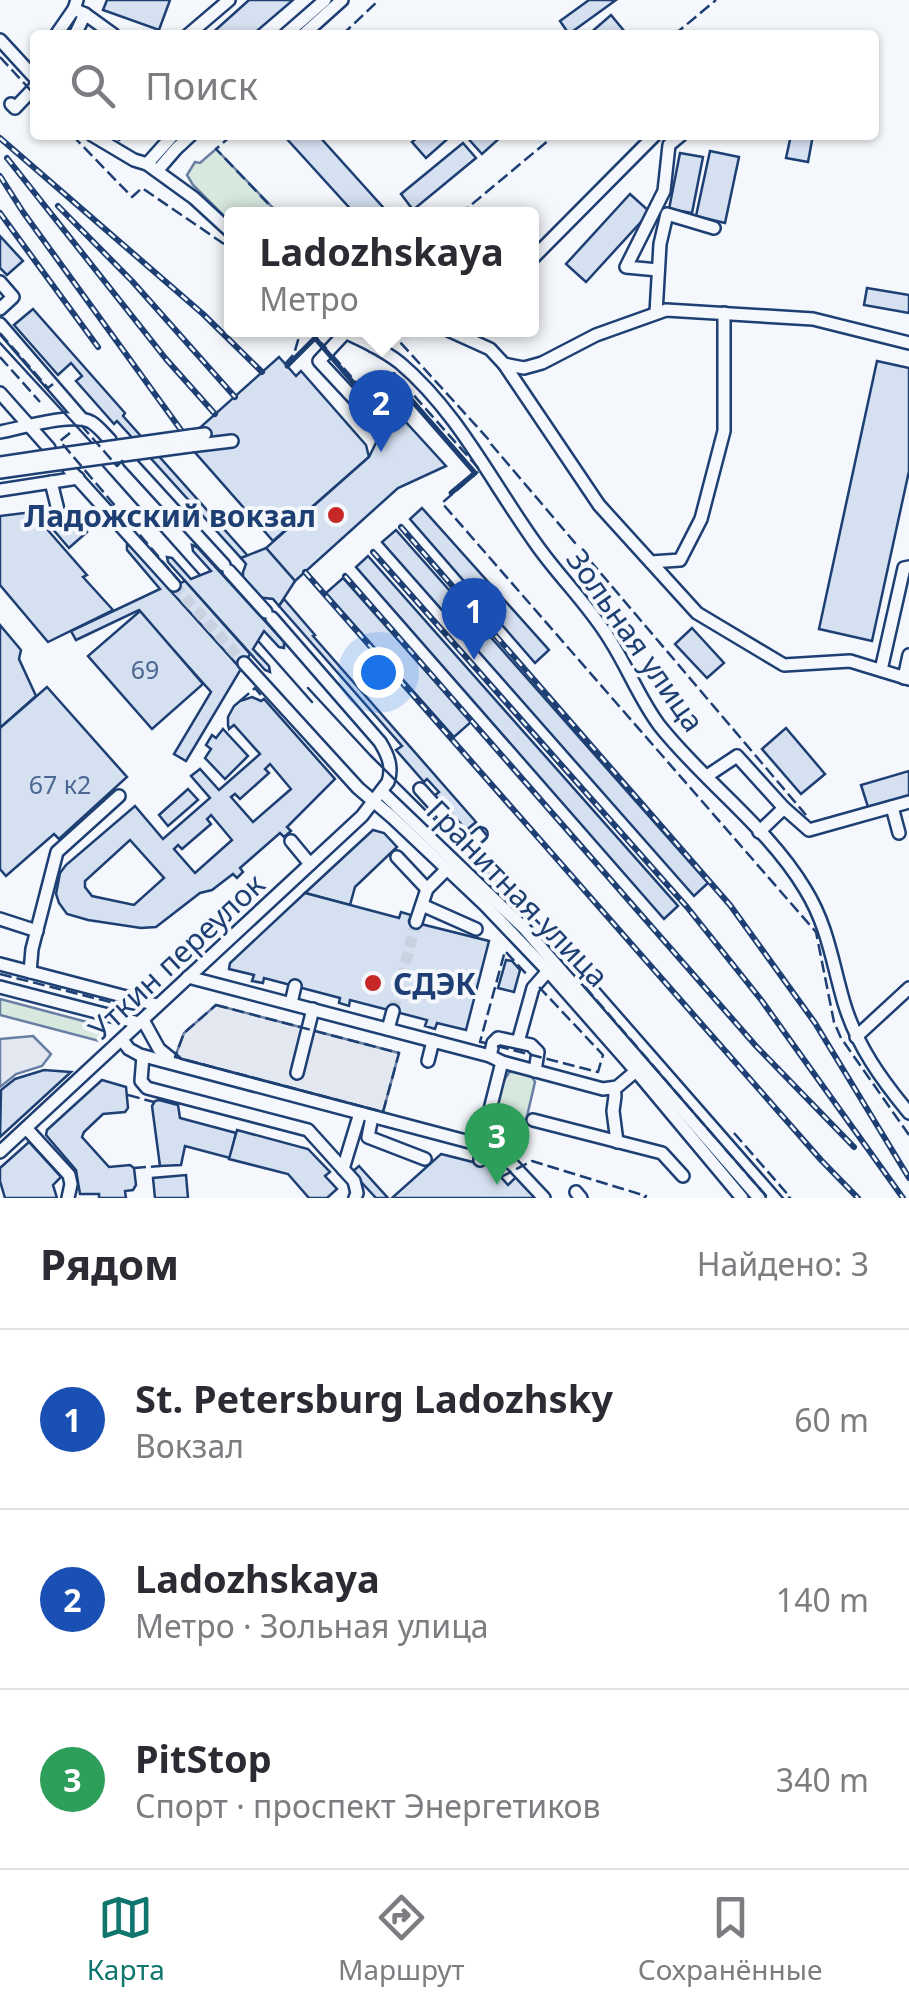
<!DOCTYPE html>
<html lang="ru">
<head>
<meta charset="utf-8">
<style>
  body { margin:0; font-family:"Noto Sans",sans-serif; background:#f2f2f3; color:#2b2b33 }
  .you { position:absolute; left:378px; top:672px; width:35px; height:35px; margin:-25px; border:8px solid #fff; border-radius:50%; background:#1a73e8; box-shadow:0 0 0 15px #1a73e833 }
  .badge { display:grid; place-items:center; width:65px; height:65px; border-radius:50%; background:#0f766e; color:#fff; font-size:32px; font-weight:700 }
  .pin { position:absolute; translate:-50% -82px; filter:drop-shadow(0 2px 5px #0008) }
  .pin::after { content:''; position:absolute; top:52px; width:35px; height:30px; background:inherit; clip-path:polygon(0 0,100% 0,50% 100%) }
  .popup { position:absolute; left:224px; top:207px; width:315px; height:130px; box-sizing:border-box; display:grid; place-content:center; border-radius:10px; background:#fff; filter:drop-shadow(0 2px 8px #0005); font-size:32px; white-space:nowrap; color:#7c7c81 }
  .popup b { font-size:38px; color:#2b2b33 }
  .popup::after { content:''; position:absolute; left:50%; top:100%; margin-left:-20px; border:20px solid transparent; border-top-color:#fff }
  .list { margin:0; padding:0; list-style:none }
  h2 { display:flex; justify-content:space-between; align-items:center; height:130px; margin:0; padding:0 40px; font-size:42px }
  h2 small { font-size:32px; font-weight:400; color:#7c7c81 }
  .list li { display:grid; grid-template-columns:65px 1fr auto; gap:30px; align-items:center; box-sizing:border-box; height:180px; padding:0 40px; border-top:2px solid #e1e1e2 }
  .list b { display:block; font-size:38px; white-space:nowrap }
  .list p { margin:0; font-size:32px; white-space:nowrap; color:#7c7c81 }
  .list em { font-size:32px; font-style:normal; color:#7c7c81 }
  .icon { flex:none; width:55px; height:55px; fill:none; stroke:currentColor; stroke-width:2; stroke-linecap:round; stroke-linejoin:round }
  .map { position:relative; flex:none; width:909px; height:1198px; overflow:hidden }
  .search { position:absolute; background:#fff; box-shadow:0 2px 8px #0004; left:30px; right:30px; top:30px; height:110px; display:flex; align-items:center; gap:25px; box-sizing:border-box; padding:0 35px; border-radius:10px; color:#7c7c81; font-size:38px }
  .sheet { height:670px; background:#fff }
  nav { display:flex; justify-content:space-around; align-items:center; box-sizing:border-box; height:140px; border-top:2px solid #e1e1e2; background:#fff; font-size:28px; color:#7c7c81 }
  nav a { display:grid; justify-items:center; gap:5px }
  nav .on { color:#0f766e }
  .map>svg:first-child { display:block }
</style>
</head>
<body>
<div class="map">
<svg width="909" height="1198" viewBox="0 0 909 1198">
  <rect width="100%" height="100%" fill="#f4f7fb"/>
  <!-- green -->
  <g fill="#d7e8df" stroke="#687fa3" stroke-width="2.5">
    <path d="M216,149L279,214L231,215V223L193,185L187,175L195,162L200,163Z"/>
    <path d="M0,999L106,1027L103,1042L0,1015Z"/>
    <path d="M513,1069L530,1073L535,1082L520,1146L497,1132C495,1112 496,1083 513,1069Z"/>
  </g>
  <!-- parking -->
  <g fill="#e3e8f0" stroke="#687fa3" stroke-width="2.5">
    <path d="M216,1005L399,1053L383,1112L175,1057L184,1033Z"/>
    <path d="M33,1036L51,1054L42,1066L16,1074L0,1087V1039Z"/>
  </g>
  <!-- building -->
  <g fill="#d5e0f0" stroke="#1d3f73" stroke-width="2.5" fill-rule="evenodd">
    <path d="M107,0H170L159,30L103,10Z"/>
    <path d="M249,0H293L252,35H210Z"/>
    <path d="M589,0H616L569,34L560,21Z"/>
    <path d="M611,15L625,32L621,35H588Z"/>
    <path d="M290,135H318L390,215H356L286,138Z"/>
    <path d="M420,135H452L426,158L412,142Z"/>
    <path d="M465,135H503L482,154Z"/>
    <path d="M791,135H813L808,162L786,158Z"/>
    <path d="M463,143L476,158L413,210L401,194Z"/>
    <path d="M710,151L739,157L725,223L696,216Z"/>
    <path d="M680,153L703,157L692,213L669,209Z"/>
    <path d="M630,194L650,212L586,282L566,264Z"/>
    <path d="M0,236L23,261L7,275L0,268Z"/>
    <path d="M867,288L909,295V313L864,305Z"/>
    <path d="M33,309L125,413L123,416L248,556L241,558L117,421L114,424L76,381L82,376L71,363L58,375L14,325Z"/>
    <path d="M279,357L296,376L301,371L366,445L369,457L273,541L185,441Z"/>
    <path d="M877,361L909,368V471L872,641L819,629Z"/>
    <path d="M393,408L446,466L398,488L295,581L266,548L369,457Z"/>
    <path d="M422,508L549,650L535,663L410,519Z"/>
    <path d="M69,510L87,532L69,548L50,526Z"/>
    <path d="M32,512L87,575L83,577L113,610L48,642L0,585V516Z"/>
    <path d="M396,530L708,883L694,896L382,542Z"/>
    <path d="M127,545L131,546L241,669L186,761L174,754L211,692L162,637L139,610L76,640L71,631L160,589L127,550Z"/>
    <path d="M192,545L197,547L284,642V648L279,647L264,631L253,649L269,666L270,672L265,670L168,562L167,557L172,558L191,579L211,571L193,551Z"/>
    <path d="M266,548L295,581L279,606L273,599L256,597L243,580V572L246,564L241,558Z"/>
    <path d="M368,556L678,906L664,919L356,567Z"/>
    <path d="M343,578L471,722L454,737L326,593Z"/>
    <path d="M185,581L250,654L241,669L168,588Z"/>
    <path d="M284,599L315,635L313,636L476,822L464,832L434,796L439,792L427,779L424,782L396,750L402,746L279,606Z"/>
    <path d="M140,611L203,684L152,729L88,656Z"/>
    <path d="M0,625L21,650L19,659L36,696L0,728Z"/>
    <path d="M692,628L724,663L707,678L675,644Z"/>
    <path d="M47,687L127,777L59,839L54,834L6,876L0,869V728Z"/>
    <path d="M252,697L261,701L264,699L335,779L287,827L291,831L284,837L280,833L240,868L243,872L237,878L233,874L212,890L200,893L156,927L141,928L88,920L67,914L59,903L56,894L60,873L66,865L135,806L163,839L210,798L191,776L200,769L219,790L260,754L234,725L229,729L228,725V717L234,706L240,701ZM270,764L291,789L253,822L231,797L235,794L240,799L269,773L265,769ZM211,815L232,840L195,873L174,849L178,845L182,849L211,824L207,819ZM130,840L164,878L134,905L92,896L85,887V881Z"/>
    <path d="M786,728L825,774L801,794L762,749Z"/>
    <path d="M223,729L248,756L225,779L205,758L211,749L206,745L212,735L216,738Z"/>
    <path d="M909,771V796L868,807L861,785Z"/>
    <path d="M188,789L198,800L168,826L159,815Z"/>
    <path d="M373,830L384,833L397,847L355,887L350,905L305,893Z"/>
    <path d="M305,893L399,918L401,912L411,915L409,921L489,941L466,1030L437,1023L435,1029L425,1026L427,1020L350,1000L349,1006L339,1003L340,998L264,978L263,983L252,981L254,975L229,969L230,963Z"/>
    <path d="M506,960L512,961L520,970L514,992L498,988Z"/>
    <path d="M44,1070L71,1072L0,1137L1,1090L15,1079Z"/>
    <path d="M102,1080L126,1087L128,1108L125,1112L103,1114L84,1132L82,1137L109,1167L130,1165L134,1168L136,1185L133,1190L125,1191L126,1198H99V1194H80L76,1170L46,1135L47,1130Z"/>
    <path d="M159,1100L178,1105L180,1118L236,1133L230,1158L185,1146L181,1165L160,1166L152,1106L155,1101Z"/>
    <path d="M237,1130L308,1149L330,1172L325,1176L337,1189L327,1198H309L288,1174L229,1159Z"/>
    <path d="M29,1142L61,1177L53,1185L57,1198H5L0,1181V1168Z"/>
    <path d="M441,1154L477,1163L483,1157L508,1185L517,1176L538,1198H392Z"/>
    <path d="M359,1166L388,1198H376L352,1172Z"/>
    <path d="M186,1175L188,1198H155L153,1178Z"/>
  </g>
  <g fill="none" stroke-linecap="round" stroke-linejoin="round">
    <!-- minor-tunnel -->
    <g stroke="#c9d2e0" stroke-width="11" stroke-dasharray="11 5.5" stroke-linecap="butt">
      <path d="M174,585L244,663"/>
      <path d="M393,1011L416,922"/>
    </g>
    <!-- minor casing -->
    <g stroke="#1d3f73" stroke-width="16">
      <g id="minor">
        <path d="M77,0L74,9L85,14L114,35"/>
        <path d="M56,35L74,9"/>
        <path d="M75,35L85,14"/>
        <path d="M188,35L229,0"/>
        <path d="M285,35L325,0"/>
        <path d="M303,35L342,0"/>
        <path d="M0,40L35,78"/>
        <path d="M11,104L15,108L35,87"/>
        <path d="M92,135L134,160L147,164L194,198L231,232"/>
        <path d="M147,164L173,135"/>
        <path d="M157,171L176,149L191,135"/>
        <path d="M531,260L655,135"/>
        <path d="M658,270L626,267L664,191L669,145L681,135"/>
        <path d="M0,282L13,297L0,309"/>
        <path d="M656,313L660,244L667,214L714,228"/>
        <path d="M0,324L82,419"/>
        <path d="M340,330C360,339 382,349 400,363C458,412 492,483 536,544C559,577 589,605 610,640C628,668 639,698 659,725C704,782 767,826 805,889C828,926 832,962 844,1003C857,1046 881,1079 909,1113"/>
        <path d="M448,330L490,349L504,364L524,368L542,363L596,335L666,310L813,319L909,343"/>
        <path d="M346,332L319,361L359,404"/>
        <path d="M373,346L384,330"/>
        <path d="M504,364L599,505L697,613L784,665L850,661L909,679"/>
        <path d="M0,393L49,448"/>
        <path d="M0,432C22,428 72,412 91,422C99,427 104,434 110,440"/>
        <path d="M190,436L205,434"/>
        <path d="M190,446L232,441"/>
        <path d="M129,461L224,565"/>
        <path d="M0,463L41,457"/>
        <path d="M69,469L174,585"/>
        <path d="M0,472L42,466"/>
        <path d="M0,490L78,478"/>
        <path d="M46,521L58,510L51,482"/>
        <path d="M651,562L680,560L701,519L724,431V313"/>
        <path d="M229,571L266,612"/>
        <path d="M244,663L358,788L393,818L485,905L548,971L636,1071L742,1198"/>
        <path d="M881,670L904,568L909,567"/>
        <path d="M904,678L909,655"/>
        <path d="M707,776L737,756L784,808"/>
        <path d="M420,789L470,844L481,834"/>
        <path d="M382,792L524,928L759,1198"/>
        <path d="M892,807L899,833"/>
        <path d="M759,832L784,808L809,830L909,802"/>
        <path d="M291,841L310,864"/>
        <path d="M397,857L427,889"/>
        <path d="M422,905L476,929"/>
        <path d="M0,919L37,931"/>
        <path d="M416,922L427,889L447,869"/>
        <path d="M0,964L157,1005"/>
        <path d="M30,972L32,949L57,852L119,796"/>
        <path d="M188,977L490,1056L502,1062L603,1089L617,1087L636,1071"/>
        <path d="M0,987L139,1023"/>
        <path d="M291,1003L295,986"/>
        <path d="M143,1020L159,1049L175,1062"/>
        <path d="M388,1029L393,1011"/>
        <path d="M856,1037L909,988"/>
        <path d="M122,1040L129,1049L140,1055L481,1145L512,1164L544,1198"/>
        <path d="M518,1042L533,988L548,971"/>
        <path d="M143,1056L141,1081L147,1088L308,1130L354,1181L357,1193L355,1198"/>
        <path d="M490,1056L493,1043L498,1038L531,1045L538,1052L535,1071"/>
        <path d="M428,1061L433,1041"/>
        <path d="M297,1073L313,1009"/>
        <path d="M614,1088L615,1096L613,1111L617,1142"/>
        <path d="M372,1117L368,1137L425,1159"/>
        <path d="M533,1120L662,1153L683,1176"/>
        <path d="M26,1128L69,1175L71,1184L68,1198"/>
        <path d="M0,1152L362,816L388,782C393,767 388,755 380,742L272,618"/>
        <path d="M480,1160L481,1145L502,1062"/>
        <path d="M343,1169L360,1113"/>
        <path d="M576,1192L581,1198"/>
      </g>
    </g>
    <!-- minor -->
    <use href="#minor" stroke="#f4f7fb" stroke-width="11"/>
    <!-- tram -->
    <g stroke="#1d3f73" stroke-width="2.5">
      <path d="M0,343L91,442"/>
      <path d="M102,465L199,574"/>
      <path d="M259,642L312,702"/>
      <path d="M308,688L370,755L568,952L783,1198"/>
    </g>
    <!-- rail casing -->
    <g stroke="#1d3f73" stroke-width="6">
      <g id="rail">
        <path d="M0,138L203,314L262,372"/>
        <path d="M7,158L166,359L215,414"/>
        <path d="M0,176L23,212L181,430"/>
        <path d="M58,206L132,281L235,397"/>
        <path d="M0,213L98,347"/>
        <path d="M401,527L730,905L815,1023L909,1178"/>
        <path d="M373,552L687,907L762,1001L903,1198"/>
        <path d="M305,572L821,1160L858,1198"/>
        <path d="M345,576L756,1046L854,1147"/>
      </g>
    </g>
    <!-- rail -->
    <use href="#rail" stroke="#f4f7fb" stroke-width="2.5" stroke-dasharray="8" stroke-linecap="butt"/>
    <!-- minor-bridge casing -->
    <g stroke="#1d3f73" stroke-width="16" stroke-linecap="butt">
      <g id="minor-bridge">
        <path d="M41,457L190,436"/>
        <path d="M42,466L190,446"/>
      </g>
    </g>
    <!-- minor-bridge -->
    <use href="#minor-bridge" stroke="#f4f7fb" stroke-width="11"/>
    <!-- fence -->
    <g stroke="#1d3f73" stroke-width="2.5" stroke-dasharray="12 5" stroke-linecap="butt">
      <path d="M342,35L379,0"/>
      <path d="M674,35L716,0"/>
      <path d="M0,57L35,95"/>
      <path d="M72,135L132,197L142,188L230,248"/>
      <path d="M116,135L119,140L125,135H152"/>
      <path d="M232,135L216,149L279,215"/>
      <path d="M459,215L555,135"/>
      <path d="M310,330L326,348L325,349"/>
      <path d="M389,330L490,441L491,444L806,815"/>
      <path d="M0,333L48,388L53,384"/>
      <path d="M0,357L40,402"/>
      <path d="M333,359L334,357L368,396L394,373L480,470L442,503L816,932L834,1022L841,1038L909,1135"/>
      <path d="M285,364L294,354L301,330"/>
      <path d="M81,425L117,466L123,460"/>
      <path d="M70,433L60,441L180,582"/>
      <path d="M240,701L255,688L264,699"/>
      <path d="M464,842L472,850L488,837L476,822"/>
      <path d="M0,974L114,1003"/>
      <path d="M574,974L719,1142"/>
      <path d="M121,1005L133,1008"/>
      <path d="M216,1005L399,1053L383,1112L175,1057L184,1033Z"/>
      <path d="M486,1043L480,1042L505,951L529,977"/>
      <path d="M497,1046L598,1072L603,1055L539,987"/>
      <path d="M128,1095L154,1102"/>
      <path d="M734,1133L790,1197L788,1198"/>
      <path d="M725,1149L768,1198"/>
      <path d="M134,1168L160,1166"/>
      <path d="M501,1177L532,1161L646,1196L644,1198"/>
    </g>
    <!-- wall -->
    <path stroke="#1d3f73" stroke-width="5" d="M287,366L315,338L368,400L393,379L475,473L451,493"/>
  </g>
  <!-- markers -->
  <g fill="#c62828" stroke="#f4f7fb" stroke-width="4">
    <circle cx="336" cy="515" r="10"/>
    <circle cx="373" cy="983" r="10"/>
  </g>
  <g text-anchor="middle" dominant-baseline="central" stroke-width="8" stroke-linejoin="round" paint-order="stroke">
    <!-- number labels -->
    <g font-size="25" fill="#4b6792">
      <text x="145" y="669">69</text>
      <text x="60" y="784">67 к2</text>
    </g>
    <!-- poi labels -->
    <g font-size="30" font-weight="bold" fill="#1d3f73" stroke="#f4f7fb" text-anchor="end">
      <text x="316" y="515">Ладожский вокзал</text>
      <text x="393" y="983" text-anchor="start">СДЭК</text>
    </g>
    <!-- street labels -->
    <g font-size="30" fill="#1d3f73" stroke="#f4f7fb">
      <text transform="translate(636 640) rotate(55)">Зольная улица</text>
      <text transform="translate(518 893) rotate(46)">Гранитная улица</text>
      <text transform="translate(176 956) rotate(-43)">Уткин переулок</text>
    </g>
  </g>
</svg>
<div class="you"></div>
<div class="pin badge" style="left:474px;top:660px;background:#1a4fb4">1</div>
<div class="pin badge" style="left:381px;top:452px;background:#1a4fb4">2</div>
<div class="popup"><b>Ladozhskaya</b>Метро</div>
<div class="pin badge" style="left:497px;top:1185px;background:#2e9e5b">3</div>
<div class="search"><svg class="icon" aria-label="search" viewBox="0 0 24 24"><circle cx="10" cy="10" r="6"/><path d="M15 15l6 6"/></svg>Поиск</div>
</div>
<section class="sheet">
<h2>Рядом<small>Найдено: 3</small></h2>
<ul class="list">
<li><span class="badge" style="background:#1a4fb4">1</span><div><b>St. Petersburg Ladozhsky</b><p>Вокзал</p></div><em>60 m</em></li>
<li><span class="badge" style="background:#1a4fb4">2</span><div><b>Ladozhskaya</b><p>Метро · Зольная улица</p></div><em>140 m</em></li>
<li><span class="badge" style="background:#2e9e5b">3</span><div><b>PitStop</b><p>Спорт · проспект Энергетиков</p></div><em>340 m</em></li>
</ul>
</section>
<nav>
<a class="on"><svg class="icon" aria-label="map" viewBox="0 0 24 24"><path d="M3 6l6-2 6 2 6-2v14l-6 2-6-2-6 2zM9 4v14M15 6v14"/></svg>Карта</a>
<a><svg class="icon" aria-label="directions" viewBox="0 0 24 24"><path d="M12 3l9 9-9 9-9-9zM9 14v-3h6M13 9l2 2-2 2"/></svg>Маршрут</a>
<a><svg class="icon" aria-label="saved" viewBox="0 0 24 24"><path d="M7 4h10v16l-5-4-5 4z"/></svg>Сохранённые</a>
</nav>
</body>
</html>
